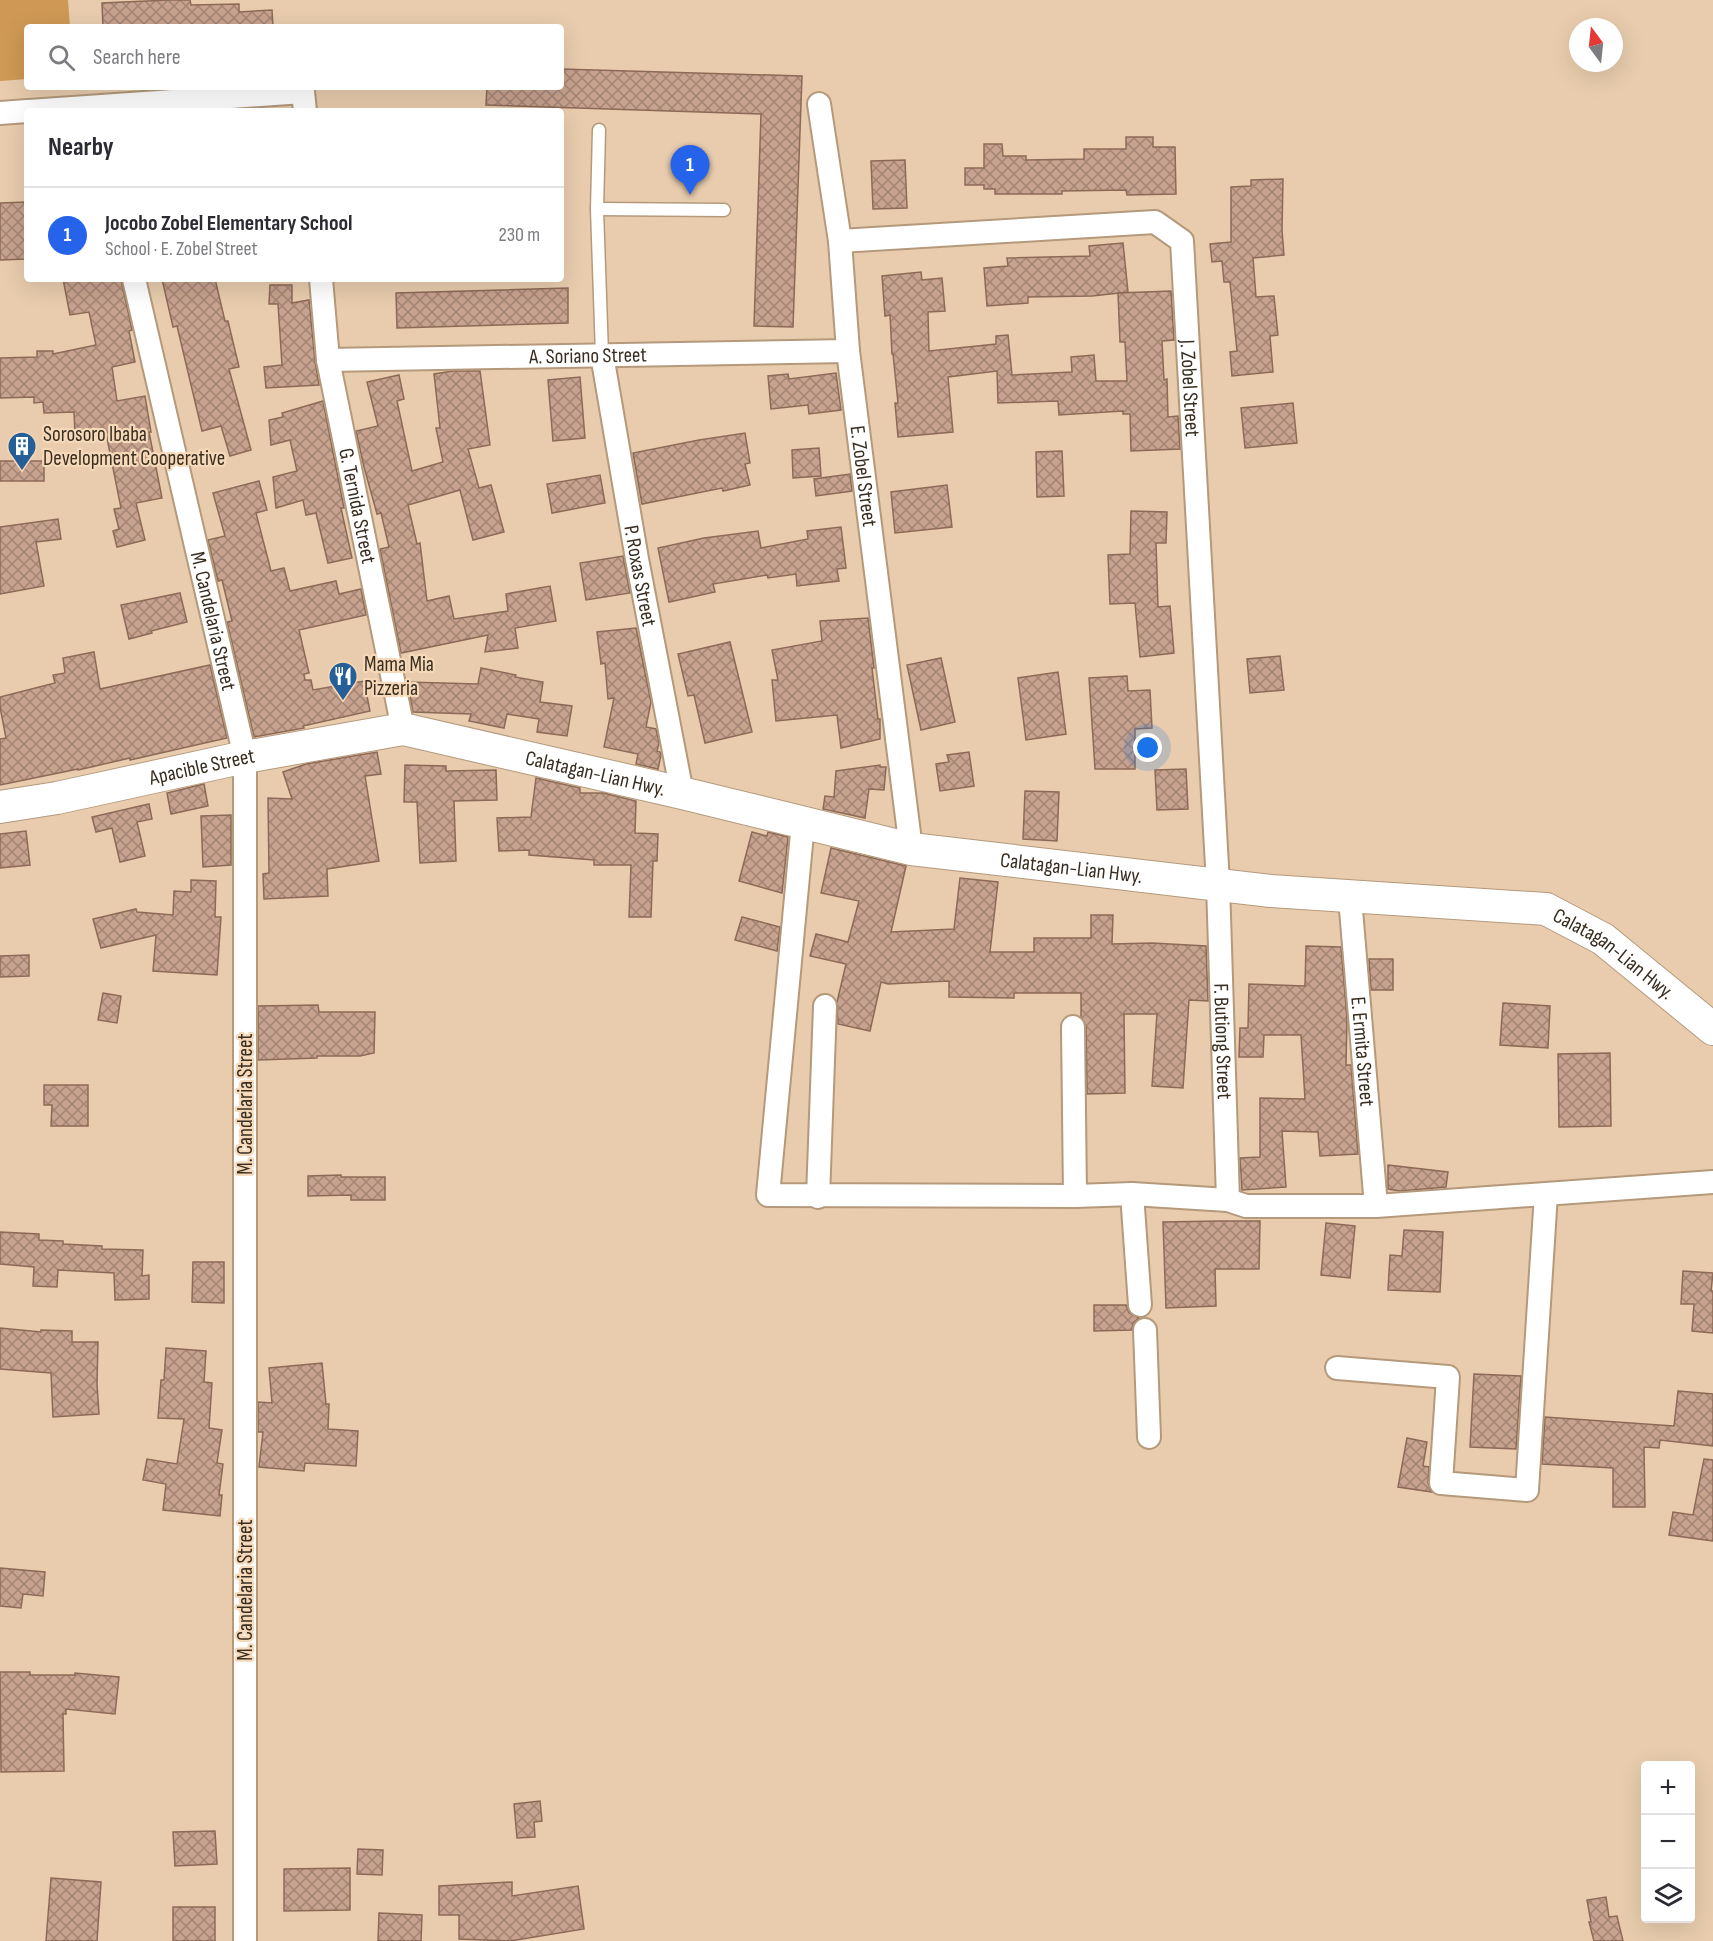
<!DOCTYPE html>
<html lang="en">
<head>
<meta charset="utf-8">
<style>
  body { margin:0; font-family:"Sofia Sans Condensed",sans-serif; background:#f7f7f7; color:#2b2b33 }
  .controls { position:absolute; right:18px; bottom:18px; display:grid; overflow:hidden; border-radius:6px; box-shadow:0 6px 24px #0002 }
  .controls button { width:54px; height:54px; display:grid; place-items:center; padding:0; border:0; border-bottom:2px solid #e1e1e2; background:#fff; color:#2b2b33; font:30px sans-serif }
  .compass { position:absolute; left:1569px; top:18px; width:54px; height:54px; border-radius:50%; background:#fff; box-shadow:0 6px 24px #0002; rotate:345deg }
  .you { position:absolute; left:1148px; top:748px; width:21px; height:21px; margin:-15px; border:4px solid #fff; border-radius:50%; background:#1a73e8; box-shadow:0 0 0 9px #1a73e833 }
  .badge { display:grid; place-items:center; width:39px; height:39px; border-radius:50%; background:#2563eb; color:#fff; font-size:20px; font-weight:700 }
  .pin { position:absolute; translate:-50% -50px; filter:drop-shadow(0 2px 3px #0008) }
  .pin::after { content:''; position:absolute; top:32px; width:21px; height:18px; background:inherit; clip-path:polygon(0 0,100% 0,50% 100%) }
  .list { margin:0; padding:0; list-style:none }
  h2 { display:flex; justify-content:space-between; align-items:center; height:78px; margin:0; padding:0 24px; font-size:26px }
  h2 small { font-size:20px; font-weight:400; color:#7c7c81 }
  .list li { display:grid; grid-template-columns:39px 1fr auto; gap:18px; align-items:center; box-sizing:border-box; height:96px; padding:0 24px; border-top:2px solid #e1e1e2 }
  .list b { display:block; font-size:22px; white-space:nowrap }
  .list p { margin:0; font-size:20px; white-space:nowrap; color:#7c7c81 }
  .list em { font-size:20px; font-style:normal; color:#7c7c81 }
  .icon { flex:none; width:33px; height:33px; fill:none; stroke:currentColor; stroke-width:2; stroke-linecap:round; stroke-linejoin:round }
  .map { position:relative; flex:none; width:1713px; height:1941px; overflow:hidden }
  .search { position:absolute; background:#fff; box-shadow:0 6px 24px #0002; left:24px; top:24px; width:540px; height:66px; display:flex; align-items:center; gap:15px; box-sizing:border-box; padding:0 21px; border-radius:6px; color:#7c7c81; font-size:22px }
  .panel { position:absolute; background:#fff; box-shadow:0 6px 24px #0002; left:24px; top:108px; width:540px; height:174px; border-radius:6px }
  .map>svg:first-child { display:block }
</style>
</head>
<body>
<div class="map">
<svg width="1713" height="1941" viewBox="0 0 1713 1941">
  <defs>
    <pattern id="building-cross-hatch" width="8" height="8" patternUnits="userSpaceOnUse" patternTransform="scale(1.5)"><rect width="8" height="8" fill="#c7a28e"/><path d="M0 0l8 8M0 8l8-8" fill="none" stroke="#a38474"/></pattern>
  </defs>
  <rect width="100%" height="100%" fill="#e8ccad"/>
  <!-- park -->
  <path fill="#cf9854" d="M0,0H68L70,27H27V79L0,81Z"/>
  <!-- building -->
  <g fill="url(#building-cross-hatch)" stroke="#8d6a57" stroke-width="1.5">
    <path d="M169,0H190L191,5L239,4V12L272,10L273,27H103L102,3Z"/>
    <path d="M561,69L802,76L793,327L754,326L761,114L486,105L487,87H561Z"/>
    <path d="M1126,137H1153V147H1175L1176,194L1127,195L1126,190L1062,191V194H995V189H984V185H965V168H984V144H1002L1003,156H1026V160L1084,159V149H1126Z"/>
    <path d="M905,160L907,208L873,209L871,161Z"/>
    <path d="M1283,179L1282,230L1284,255L1253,258L1256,297L1274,296L1278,335L1270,336L1273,372L1232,376L1230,352L1237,351L1230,282H1224L1222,261L1212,262L1210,244L1231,242V187L1251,186V180Z"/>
    <path d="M27,202V223H25L26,259L0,260V203Z"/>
    <path d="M1123,243L1128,292L1092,296L1028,297V303L987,306L984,268L1008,266L1007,258L1090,256L1089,246Z"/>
    <path d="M921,272L922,280L942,278L945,311L928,312L929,351L996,344V336L1008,335L1012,375L1072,372L1071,357L1094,355L1096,381H1127L1125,342H1120L1118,293L1171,291L1174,340L1162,341L1164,380L1167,379L1168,417L1178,416L1180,449L1131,451L1130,414H1123V411L1059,415L1058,401L998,403L997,371L948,377L953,432L898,437L895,403H898L893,354H892L890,315L885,316L882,276Z"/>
    <path d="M63,279H121L132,330L129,331L135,362L112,367L117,401L145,396L151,432H149L162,498L136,503L145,540L117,547L113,531L119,529L114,509L121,508L106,433L75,435L74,412L44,413L43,402L34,403V397L0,398V358L37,357V351H53V354L96,345L89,312L70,315Z"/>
    <path d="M162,279H215L225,321H228L239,367L229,369L251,450L230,456L221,426L202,431L177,326L173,327Z"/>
    <path d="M270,285H292V303L309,300L315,361L319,385L266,388L264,367L282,365L278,304H269Z"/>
    <path d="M568,288V323L397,328L396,293Z"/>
    <path d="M453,371H480L490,445L468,449L479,488L491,485L504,532L473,540L460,490L408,505L417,544L420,543L427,601L449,596L454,619L508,611L506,594L550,586L556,621L515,628L518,648L485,652L488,635L401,653L380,549L389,547L381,513L377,514L364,467L356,431L378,426L367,382L399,375L404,399L397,401L412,471L443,462L436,428H440L434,374Z"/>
    <path d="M836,373L841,410L809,414L808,405L771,409L768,376L788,374L789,379Z"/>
    <path d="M580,377L585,438L553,441L548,380Z"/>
    <path d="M323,401L344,508H341L352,558L328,563L316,513L306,515L303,500L276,508L273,477L297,471L290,440L271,445L269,420L283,417L282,413Z"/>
    <path d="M1293,403L1297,443L1245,448L1241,408Z"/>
    <path d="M745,433L750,463L745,464L750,485L723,491L722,488L642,504L633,453L699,440Z"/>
    <path d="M819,448L821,476L793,478L792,450Z"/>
    <path d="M1062,451L1064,496L1037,497L1036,452Z"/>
    <rect x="0" y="461" width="44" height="20"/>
    <path d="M850,474L852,491L816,496L814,479Z"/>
    <path d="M600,475L605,503L552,513L547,484Z"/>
    <path d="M259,481L267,510L256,513L271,571L284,568L290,591L336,581L339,594L361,589L366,615L299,630L309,673L304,674L305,680H311L313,690L364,681L370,711L303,726L304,728L254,737L227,622L232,621L222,580L218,581L208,540L225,536L213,493Z"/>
    <path d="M947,485L952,527L895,533L891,492Z"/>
    <path d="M1131,511L1167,512L1166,543H1156L1158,607L1170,606L1174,653L1140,657L1135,603L1110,604L1108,555L1130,554Z"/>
    <path d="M58,519L61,539L36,542L44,586L0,594V527Z"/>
    <path d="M841,527L846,568L837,569L839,581L797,586L796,574L768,578L767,575L713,584L715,592L669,602L658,548L704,538L758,531L761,548L808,539L807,531Z"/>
    <path d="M623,556L630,593L586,600L580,563Z"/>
    <path d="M180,593L187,622L151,631L152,633L129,639L121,605Z"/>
    <path d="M868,618L874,668H872L878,719H880V739L841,748L837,715L776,721L772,680H778L772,650L822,641L820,621Z"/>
    <path d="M636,628L651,702L646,727L656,729L659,743L657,751L660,752L661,755L658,769L636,764L638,754L604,747L614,698L608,699L605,663L601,664L597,632Z"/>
    <path d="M730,642L752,732L705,743L694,695L688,696L678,654Z"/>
    <path d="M94,652L100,689L210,665L227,738L130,760V758L78,770V769L0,785V739L6,738L0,707V697L55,683L53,675L65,673L63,658Z"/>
    <path d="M1280,656L1284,690L1250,693L1247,659Z"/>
    <path d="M941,658L955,722L921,730L907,665Z"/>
    <path d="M481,668L516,675L515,677L543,682L540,702L572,706L567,736L537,732L539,719L507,714L504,728L469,721L471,714L413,712L407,682L478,684Z"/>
    <path d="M1058,672L1066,734L1026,740L1018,678Z"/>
    <path d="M1127,676L1128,691L1150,690L1152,728L1135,729V769H1095L1089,678Z"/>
    <path d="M377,752L381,774L365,776L379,861L327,869L328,896L264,899L263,874L269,873L268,798L292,799L283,772L306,764Z"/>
    <path d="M969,752L974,786L940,791L936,764L949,762L947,755Z"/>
    <path d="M405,765L446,766V771L496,770L497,800L454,801L456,861L420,863L417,802H404Z"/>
    <path d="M880,765V767H886L884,790L869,789L865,818L823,809L825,796L834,797L836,771Z"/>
    <path d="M1186,769L1188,809L1157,810L1155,770Z"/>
    <path d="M536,778L580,788V793H603L636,801L635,833L658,834L657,861H653L651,917H629L631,865H594V860L529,855V850L499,851L497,818L531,817Z"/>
    <path d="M204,784L208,806L171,814L167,793Z"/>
    <path d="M1025,791L1059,792L1057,841L1023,839Z"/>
    <path d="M149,804L152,819L137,822L145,856L120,862L112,828L96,832L92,817Z"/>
    <path d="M231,815V865L203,867L201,816Z"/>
    <path d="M26,831L30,865L0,868V834Z"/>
    <path d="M752,832L767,836L768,832L788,837L782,893L739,881Z"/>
    <path d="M831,848L906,866L891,932L954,929L960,878L998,882L990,952H1034V938H1091V915H1113L1112,944L1152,943L1206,946L1208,1001L1189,1000L1183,1088L1152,1086L1157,1014H1124L1125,1093L1087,1094L1086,1027L1081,1017V993H1014V998L949,997V981L888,984L881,982L870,1031L838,1024L837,1002L846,964L810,956L816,934L848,942L859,901L821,893Z"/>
    <path d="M191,880L216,881L215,917H221L217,975L153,971L156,935L101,948L93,919L136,909L137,912L173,915L174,891L191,892Z"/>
    <path d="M742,917L780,927L777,951L735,940Z"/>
    <path d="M1306,946L1341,947L1347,1018L1346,1065H1351L1358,1154L1320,1156L1318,1132L1282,1131L1286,1187L1242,1190L1240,1158L1260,1157V1098L1305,1099L1301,1035H1264L1263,1057H1239L1240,1028H1248L1249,984L1305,986Z"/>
    <path d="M29,955V976L0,977V956Z"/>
    <path d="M1369,959H1393V990H1371Z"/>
    <path d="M103,993L121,996L117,1023L98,1020Z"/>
    <path d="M1503,1003L1550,1006L1548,1048L1500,1045Z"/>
    <path d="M318,1005L319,1012H375L374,1053L360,1056H317V1058L258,1060V1006Z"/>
    <path d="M1610,1053L1611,1126L1559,1127L1558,1054Z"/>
    <path d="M44,1085H88V1126H51L52,1105H44Z"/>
    <path d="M1388,1165L1448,1172L1446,1187L1400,1191L1388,1189Z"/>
    <path d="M341,1175V1177H385V1200H351V1195L308,1196V1176Z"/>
    <path d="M1220,1221H1260L1259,1269H1215L1216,1306L1166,1308L1163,1222Z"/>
    <path d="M1326,1223L1355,1226L1350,1278L1321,1275Z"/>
    <path d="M1404,1230L1443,1232L1440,1292L1388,1290L1390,1255L1402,1256Z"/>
    <path d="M0,1232L39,1234V1240L63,1241V1244L102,1246V1249L143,1250L142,1276L149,1275V1299L115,1300L114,1273L58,1270L57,1287L33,1286L34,1267L0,1264Z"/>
    <path d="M193,1262H224V1303L192,1302Z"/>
    <path d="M1683,1271L1713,1273L1711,1291H1713V1333L1692,1331L1694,1304H1681Z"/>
    <path d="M1094,1305H1126L1129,1313L1139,1318L1133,1323L1132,1330L1094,1331Z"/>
    <path d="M0,1328L41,1332V1330L72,1331V1342H98L97,1384L99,1414L53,1417L51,1373L0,1369Z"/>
    <path d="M166,1348L206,1351L204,1382L212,1383L209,1428L222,1430L217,1463L223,1464L219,1495H222L220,1516L163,1510L166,1484L143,1480L147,1459L177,1464L184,1419L158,1418L161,1380H164Z"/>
    <path d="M322,1363L326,1404H329L328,1429L358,1431L356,1466L305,1463L304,1471L259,1467L263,1432H258V1402L272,1403L269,1368Z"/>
    <path d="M1474,1374L1521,1376L1516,1449L1470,1447Z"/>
    <path d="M1678,1391L1713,1394V1446L1660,1440L1659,1448L1644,1447L1645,1507H1613V1468L1542,1464L1545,1417L1674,1426Z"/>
    <path d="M1407,1438L1427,1442L1423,1466L1429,1467L1428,1483L1432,1492L1398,1487Z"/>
    <path d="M1704,1459L1713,1460V1541L1669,1535L1673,1512L1693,1515Z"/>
    <path d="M0,1568L45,1572L43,1596L23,1594L21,1608L0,1606Z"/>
    <path d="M0,1672H30V1675H75V1673L119,1677L115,1714L66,1709V1714H63L64,1771L1,1772Z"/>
    <path d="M540,1801L542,1821L534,1822L535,1837L517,1838L514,1804Z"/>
    <path d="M215,1831L217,1864L175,1866L173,1832Z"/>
    <path d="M358,1849L383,1850L382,1875L357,1874Z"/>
    <path d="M350,1868V1910L284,1911V1869Z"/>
    <path d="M51,1878L101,1882L97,1941H46Z"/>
    <path d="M512,1882V1896L578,1886L584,1929L510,1941L459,1939V1915H439V1886Z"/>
    <path d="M1606,1897L1609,1917L1617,1916L1623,1941H1594L1589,1922H1591L1587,1900Z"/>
    <rect x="173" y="1907" width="42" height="34"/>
    <path d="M379,1913L422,1915L421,1941H378Z"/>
  </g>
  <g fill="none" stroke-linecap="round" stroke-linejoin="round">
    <!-- lane casing -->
    <g stroke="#b4997b" stroke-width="15">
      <g id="lane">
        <path d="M599,130L597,209L602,355"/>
        <path d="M597,209L724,210"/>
      </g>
    </g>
    <!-- street casing -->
    <g stroke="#b4997b" stroke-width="26">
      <g id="street">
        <path id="s1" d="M819,104L840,241L848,351L911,849"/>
        <path d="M29,111L303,92L305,111"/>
        <path d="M0,113L27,111"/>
        <path id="s2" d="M840,241L1155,222L1182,241L1218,884L1228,1200"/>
        <path id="s3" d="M134,279L245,757V1941"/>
        <path id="s4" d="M321,279L328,360L403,729"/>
        <path id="s5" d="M602,355L637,559L682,793"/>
        <path id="s6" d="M328,360L848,351"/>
        <path d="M803,823L768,1195L1075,1196L1132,1194L1228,1200L1246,1206H1376L1713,1182"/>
        <path id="s7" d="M1350,898L1376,1206"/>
        <path d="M1073,1027L1075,1196"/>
        <path d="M1132,1194L1140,1305"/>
        <path d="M818,1197L825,1006"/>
        <path d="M1145,1330L1149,1437"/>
        <path d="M1337,1368L1448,1377L1441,1483L1527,1490L1546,1194"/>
      </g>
    </g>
    <!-- secondary casing -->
    <g stroke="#b4997b" stroke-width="34">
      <g id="secondary">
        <path id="s8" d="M0,807L57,798L245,757L403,729L682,793L911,849L1271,891L1546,909L1603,939L1713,1029"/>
      </g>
    </g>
    <!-- lane -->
    <use href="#lane" stroke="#fff" stroke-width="12"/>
    <!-- street -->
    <use href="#street" stroke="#fff" stroke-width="22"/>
    <!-- secondary -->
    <use href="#secondary" stroke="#fff" stroke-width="32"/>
  </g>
  <!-- icons -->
  <defs>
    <g id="building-pin" transform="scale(1.5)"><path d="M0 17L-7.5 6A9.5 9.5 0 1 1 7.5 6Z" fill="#265f97" stroke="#f6d9b9"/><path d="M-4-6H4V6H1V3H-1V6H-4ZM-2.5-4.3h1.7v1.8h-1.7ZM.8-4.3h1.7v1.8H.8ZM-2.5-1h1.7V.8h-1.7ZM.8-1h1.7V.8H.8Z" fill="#fff"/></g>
    <g id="restaurant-pin" transform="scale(1.5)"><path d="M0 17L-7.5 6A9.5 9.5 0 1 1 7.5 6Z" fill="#265f97" stroke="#f6d9b9"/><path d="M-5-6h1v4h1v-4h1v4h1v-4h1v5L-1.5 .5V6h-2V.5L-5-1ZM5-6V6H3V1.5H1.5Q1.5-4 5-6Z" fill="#fff"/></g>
  </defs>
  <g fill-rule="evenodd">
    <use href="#building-pin" x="22" y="446"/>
    <use href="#restaurant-pin" x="343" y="676"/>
  </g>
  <g text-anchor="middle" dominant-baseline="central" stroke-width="4.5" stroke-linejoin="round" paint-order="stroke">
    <!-- street labels -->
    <g font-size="21" fill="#382d20" stroke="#f6d9b9">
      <text stroke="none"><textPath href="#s6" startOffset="260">A. Soriano Street</textPath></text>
      <text stroke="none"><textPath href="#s2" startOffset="496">J. Zobel Street</textPath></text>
      <text stroke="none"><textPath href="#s1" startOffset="375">E. Zobel Street</textPath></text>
      <text stroke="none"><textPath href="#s4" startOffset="230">G. Ternida Street</textPath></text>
      <text stroke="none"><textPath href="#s5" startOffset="224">P. Roxas Street</textPath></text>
      <text stroke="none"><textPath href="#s3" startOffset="351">M. Candelaria Street</textPath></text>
      <text stroke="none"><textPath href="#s8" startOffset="206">Apacible Street</textPath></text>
      <text stroke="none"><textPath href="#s8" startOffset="608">Calatagan-Lian Hwy.</textPath></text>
      <text stroke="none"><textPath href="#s8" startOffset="1094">Calatagan-Lian Hwy.</textPath></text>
      <text stroke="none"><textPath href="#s8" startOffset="1652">Calatagan-Lian Hwy.</textPath></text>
      <text stroke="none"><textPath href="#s2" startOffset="1150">F. Butiong Street</textPath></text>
      <text stroke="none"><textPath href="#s7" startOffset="154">E. Ermita Street</textPath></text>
      <text transform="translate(245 1104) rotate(-90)">M. Candelaria Street</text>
      <text transform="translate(245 1590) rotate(-90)">M. Candelaria Street</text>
    </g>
    <!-- poi labels -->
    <g font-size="21" fill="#382d20" stroke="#f6d9b9" text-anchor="start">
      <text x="43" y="434">Sorosoro Ibaba<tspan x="43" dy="24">Development Cooperative</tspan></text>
      <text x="364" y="664">Mama Mia<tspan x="364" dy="24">Pizzeria</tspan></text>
    </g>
  </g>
</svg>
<div class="controls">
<button>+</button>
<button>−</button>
<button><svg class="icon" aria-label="layers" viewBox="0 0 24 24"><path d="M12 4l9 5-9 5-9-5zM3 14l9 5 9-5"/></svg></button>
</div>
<svg class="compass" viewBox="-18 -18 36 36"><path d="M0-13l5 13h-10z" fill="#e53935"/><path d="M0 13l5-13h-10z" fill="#7c7c81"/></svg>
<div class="you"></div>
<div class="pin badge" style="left:690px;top:195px">1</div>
<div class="search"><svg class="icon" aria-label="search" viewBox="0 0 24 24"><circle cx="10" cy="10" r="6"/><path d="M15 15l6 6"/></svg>Search here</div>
<section class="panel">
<h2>Nearby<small></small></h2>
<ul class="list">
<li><span class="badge">1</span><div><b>Jocobo Zobel Elementary School</b><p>School · E. Zobel Street</p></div><em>230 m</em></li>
</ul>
</section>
</div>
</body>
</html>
